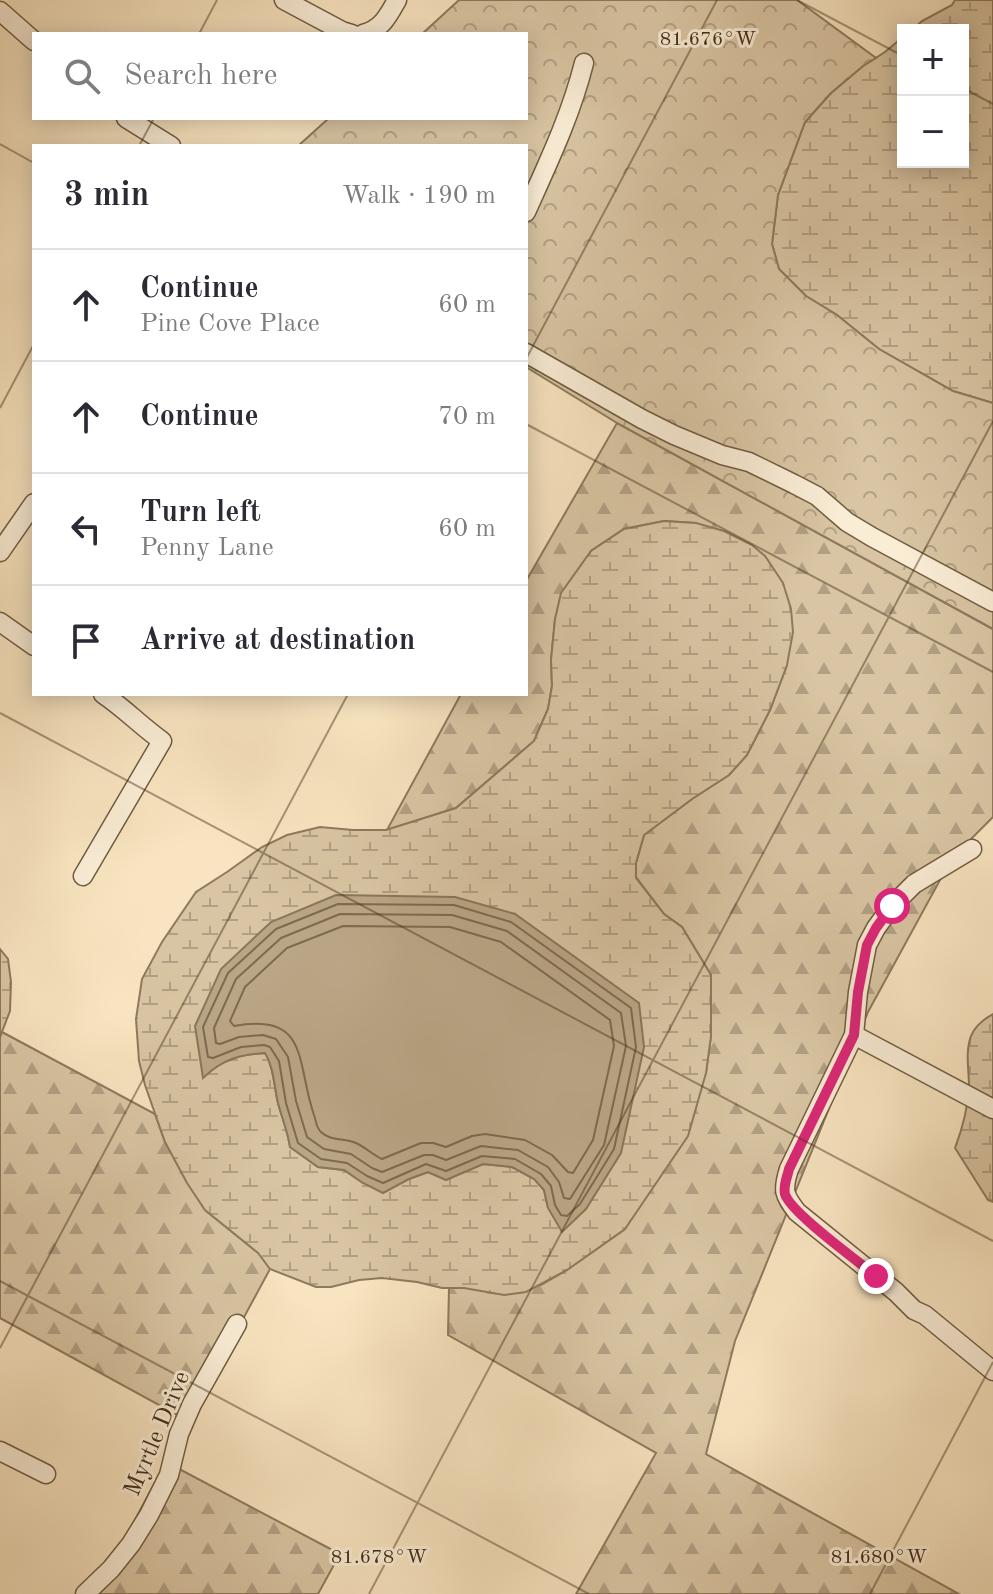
<!DOCTYPE html>
<html lang="en">
<head>
<meta charset="utf-8">
<style>
  body { margin:0; font-family:"Old Standard TT",serif; background:#f2f2f3; color:#2b2b33 }
  .controls { position:absolute; right:24px; top:24px; display:grid; overflow:hidden; border-radius:0px; box-shadow:0 4px 20px #0003 }
  .controls button { width:72px; height:72px; display:grid; place-items:center; padding:0; border:0; border-bottom:2px solid #e1e1e2; background:#fff; color:#2b2b33; font:40px sans-serif }
  .stop { position:absolute; width:24px; height:24px; margin:-18px; border:6px solid #db2777; border-radius:50%; background:#fff }
  .stop.end { background:#db2777; border-color:#fff; box-shadow:0 2px 8px #0008 }
  .list { margin:0; padding:0; list-style:none }
  h2 { display:flex; justify-content:space-between; align-items:center; height:104px; margin:0; padding:0 32px; font-size:34px }
  h2 small { font-size:26px; font-weight:400; color:#7c7c81 }
  .list li { display:grid; grid-template-columns:52px 1fr auto; gap:24px; align-items:center; box-sizing:border-box; height:112px; padding:0 32px; border-top:2px solid #e1e1e2 }
  .list b { display:block; font-size:30px; white-space:nowrap }
  .list p { margin:0; font-size:26px; white-space:nowrap; color:#7c7c81 }
  .list em { font-size:26px; font-style:normal; color:#7c7c81 }
  .icon { flex:none; width:44px; height:44px; fill:none; stroke:currentColor; stroke-width:2; stroke-linecap:round; stroke-linejoin:round }
  .map { position:relative; flex:none; width:993px; height:1594px; overflow:hidden }
  .search { position:absolute; background:#fff; box-shadow:0 4px 20px #0003; left:32px; top:32px; width:496px; height:88px; display:flex; align-items:center; gap:20px; box-sizing:border-box; padding:0 28px; border-radius:0px; color:#7c7c81; font-size:30px }
  .panel { position:absolute; background:#fff; box-shadow:0 4px 20px #0003; left:32px; top:144px; width:496px; height:552px; border-radius:0px }
  .map>svg:first-child { display:block }
</style>
</head>
<body>
<div class="map">
<svg width="993" height="1594" viewBox="0 0 993 1594">
  <defs>
    <pattern id="forest-firs" width="22" height="20" patternUnits="userSpaceOnUse" patternTransform="scale(2)"><rect width="22" height="20" fill="#d9c5a3"/><path d="M5 1l3.5 6h-7zM16 11l3.5 6h-7z" fill="#b2a084"/></pattern>
    <pattern id="wetland-marsh" width="20" height="14" patternUnits="userSpaceOnUse" patternTransform="scale(2)"><rect width="20" height="14" fill="#d9c5a3"/><path d="M1 5h8M5 5V1M11 12h8M15 12V8" fill="none" stroke="#b2a084"/></pattern>
    <pattern id="park-crowns" width="20" height="18" patternUnits="userSpaceOnUse" patternTransform="scale(2)"><rect width="20" height="18" fill="#d9c5a3"/><path d="M2 6a3 3 0 1 1 6 0M12 15a3 3 0 1 1 6 0" fill="none" stroke="#b2a084"/></pattern>
  </defs>
  <rect width="100%" height="100%" fill="#f8e4c0"/>
  <filter id="stains"><feTurbulence type="fractalNoise" baseFrequency=".0025" numOctaves="4"/><feColorMatrix values="0 0 0 0 .2 0 0 0 0 .09 0 0 0 0 .02 0 0 0 .5 -.17"/></filter>
  <radialGradient id="worn" r=".72"><stop offset=".6" stop-color="#630" stop-opacity="0"/><stop offset="1" stop-color="#630" stop-opacity=".3"/></radialGradient>
  <!-- forest -->
  <g fill="url(#forest-firs)" stroke="#8e7a5c" stroke-width="2">
    <path d="M617,423L993,629V817L952,858L868,1012L735,1341L706,1454L959,1594H576L656,1453L448,1335L449,1288L541,1285L567,1270L625,1229L706,1073L711,1036V975L682,927L664,914L636,877V863L644,835L692,799L729,775L747,755L770,710L787,665L696,523L664,521L624,529L591,551L555,619L551,660L552,686L548,709L534,741L456,808L387,830L461,694H526V581Z"/>
    <path d="M2,1032L155,1114L165,1142L205,1210L259,1253L270,1269L188,1421L0,1318V1037Z"/>
    <path d="M166,1462L340,1554L318,1594H95Z"/>
  </g>
  <!-- wetland -->
  <g fill="url(#wetland-marsh)" stroke="#8e7a5c" stroke-width="2" fill-rule="evenodd">
    <path d="M955,0H993V403L953,391L879,349L837,315L806,296L779,269L772,244L778,195L805,122L831,93L863,66L885,52L903,37V162H963V30H912L922,21L952,5Z"/>
    <path d="M664,521L696,523L724,531L752,545L765,556L783,583L791,609L793,632L787,665L770,710L747,755L729,775L692,799L644,835L636,863V878L664,914L682,927L711,975V1036L706,1073L688,1136L625,1229L567,1270L526,1292L504,1295L464,1288H442L417,1282L382,1278L359,1280L331,1287H316L270,1269L258,1253L205,1210L187,1183L165,1142L145,1085L139,1061L136,1019L142,979L162,942L196,892L227,872L262,847L287,835L320,827L353,830H386L456,808L534,741L548,709L552,686L551,660L555,619L561,593L591,551L624,529ZM515,914L548,1208L544,1190L535,1179L512,1167L483,1164L446,1180L428,1172L409,1179L363,1183L344,1170L318,1167L290,1147C288,1132 282,1118 278,1103C274,1086 274,1069 266,1053L243,1055L217,1065Z"/>
    <path d="M0,949L8,959L11,982L10,1011L0,1037Z"/>
    <path d="M993,1014V1202L988,1200L955,1148C963,1127 968,1109 969,1086C969,1070 965,1052 971,1036C975,1026 984,1019 993,1014Z"/>
  </g>
  <!-- park -->
  <path fill="url(#park-crowns)" stroke="#8e7a5c" stroke-width="2" d="M459,0H797L876,58L863,66L831,93L805,122L778,195L772,244L779,269L806,296L837,315L879,349L953,391L993,403V629L617,423L526,367V146H298L329,118H526V34H422Z"/>
  <!-- water -->
  <path fill="#baa686" stroke="#8a7659" stroke-width="2" d="M336,895L455,897L515,914L639,1003L644,1047L621,1153L586,1209L562,1232L548,1208L544,1190L534,1179L512,1167L483,1164L446,1180L428,1172L409,1179L383,1193L363,1183L344,1170L318,1167L290,1147C288,1132 282,1118 278,1103C274,1086 274,1068 265,1053C238,1055 223,1059 203,1078L195,1026L221,969L271,922Z"/>
  <g fill="none" stroke-linecap="round" stroke-linejoin="round">
    <!-- shore -->
    <g stroke="#7e6a4e" stroke-width="2">
      <path d="M338,904L454,905L511,922L631,1008L636,1047L614,1149L580,1204L567,1216L561,1215L555,1205L551,1186L541,1174L515,1159L482,1156L446,1171L426,1164L383,1183L367,1176L347,1163L321,1159L298,1143L286,1103L279,1061L270,1047L264,1045L241,1047L213,1058L208,1057L203,1027L228,973L276,929Z"/>
      <path d="M340,914L452,915L507,931L621,1013L626,1046L604,1145L570,1199L564,1198L559,1182L548,1167L518,1150L481,1146L446,1160L433,1155H424L382,1172L372,1168L351,1154L324,1149L307,1137L296,1101L288,1057L276,1039L263,1035L239,1037L220,1044L216,1043L214,1028L236,979L281,938Z"/>
      <path d="M343,926L450,927L501,942L610,1020L614,1046L593,1140L573,1173L568,1172L552,1155L525,1140L485,1134L472,1136L446,1147L433,1143H421L382,1159C373,1155 365,1147 356,1143C344,1138 330,1141 321,1132C316,1128 316,1120 314,1115C296,1063 310,1012 234,1026L230,1021L245,987L287,948Z"/>
    </g>
    <!-- minor casing -->
    <g stroke="#705c40" stroke-width="21">
      <g id="minor">
        <path d="M284,0L342,31L352,34"/>
        <path d="M0,11L34,41"/>
        <path d="M363,34C382,29 388,16 397,0"/>
        <path d="M126,118L171,146"/>
        <path d="M526,212C548,163 571,115 584,63"/>
        <path d="M526,353L642,419L674,435L722,455L749,462L794,484L817,496L847,522L872,537L993,602"/>
        <path d="M0,552L34,503"/>
        <path d="M0,622L34,646"/>
        <path d="M972,849L914,884L892,906L876,928L867,945L858,992L854,1035L789,1169C782,1191 784,1195 797,1212L896,1292L914,1310L925,1315L993,1371"/>
        <path d="M83,876L162,741C141,726 124,708 103,694"/>
        <path d="M854,1035L993,1109"/>
        <path d="M0,1451L46,1474"/>
        <path d="M85,1594L111,1569L131,1544L149,1515L169,1475L179,1434L192,1404L237,1324"/>
      </g>
    </g>
    <!-- minor -->
    <use href="#minor" stroke="#faedd6" stroke-width="18"/>
  </g>
  <g fill="none" stroke-linecap="round" stroke-linejoin="round">
    <!-- route -->
    <path stroke="#db2777" stroke-width="10" d="M876,1276C858,1261 790,1212 785,1194C783,1186 787,1178 789,1169L854,1035L858,992L867,945L876,928L892,906"/>
  </g>
  <!-- ticks -->
  <path fill="none" stroke="#422e16" stroke-width="2" stroke-opacity="0.45" d="M797,0L903,56M199,34L217,0M963,88L993,104M0,144L34,163M139,146L154,118M526,359L717,0M0,408L34,344M526,424L993,672M0,713L993,1241M0,1281L589,1594M0,1348L348,694M369,1594L993,421M870,1594L993,1362"/>
  <g text-anchor="middle" dominant-baseline="central" stroke-width="6" stroke-linejoin="round" paint-order="stroke">
    <!-- street labels -->
    <g font-size="24" fill="#422e16" stroke="#faedd6">
      <text transform="translate(158 1434) rotate(-67)">Myrtle Drive</text>
    </g>
  </g>
  <g font-size="20" text-anchor="middle" fill="#422e16" stroke="#faedd6" stroke-width="6" stroke-linejoin="round" paint-order="stroke">
    <text x="708" y="45">81.676°W</text>
    <text x="379" y="1563">81.678°W</text>
    <text x="879" y="1563">81.680°W</text>
  </g>
  <rect width="100%" height="100%" filter="url(#stains)"/>
  <rect width="100%" height="100%" fill="url(#worn)"/>
</svg>
<div class="controls">
<button>+</button>
<button>−</button>
</div>
<div class="stop" style="left:892px;top:906px"></div>
<div class="stop end" style="left:876px;top:1276px"></div>
<div class="search"><svg class="icon" aria-label="search" viewBox="0 0 24 24"><circle cx="10" cy="10" r="6"/><path d="M15 15l6 6"/></svg>Search here</div>
<section class="panel">
<h2>3 min<small>Walk · 190 m</small></h2>
<ul class="list">
<li><svg class="icon" aria-label="ahead" viewBox="0 0 24 24"><path d="M12 20V5M6 11l6-6 6 6"/></svg><div><b>Continue</b><p>Pine Cove Place</p></div><em>60 m</em></li>
<li><svg class="icon" aria-label="ahead" viewBox="0 0 24 24"><path d="M12 20V5M6 11l6-6 6 6"/></svg><div><b>Continue</b></div><em>70 m</em></li>
<li><svg class="icon" aria-label="left" viewBox="0 0 24 24"><path d="M17 20v-9H6M10 6l-5 5 5 5"/></svg><div><b>Turn left</b><p>Penny Lane</p></div><em>60 m</em></li>
<li><svg class="icon" aria-label="arrive" viewBox="0 0 24 24"><path d="M6 21V4h12l-3 4 3 4H6"/></svg><div><b>Arrive at destination</b></div></li>
</ul>
</section>
</div>
</body>
</html>
